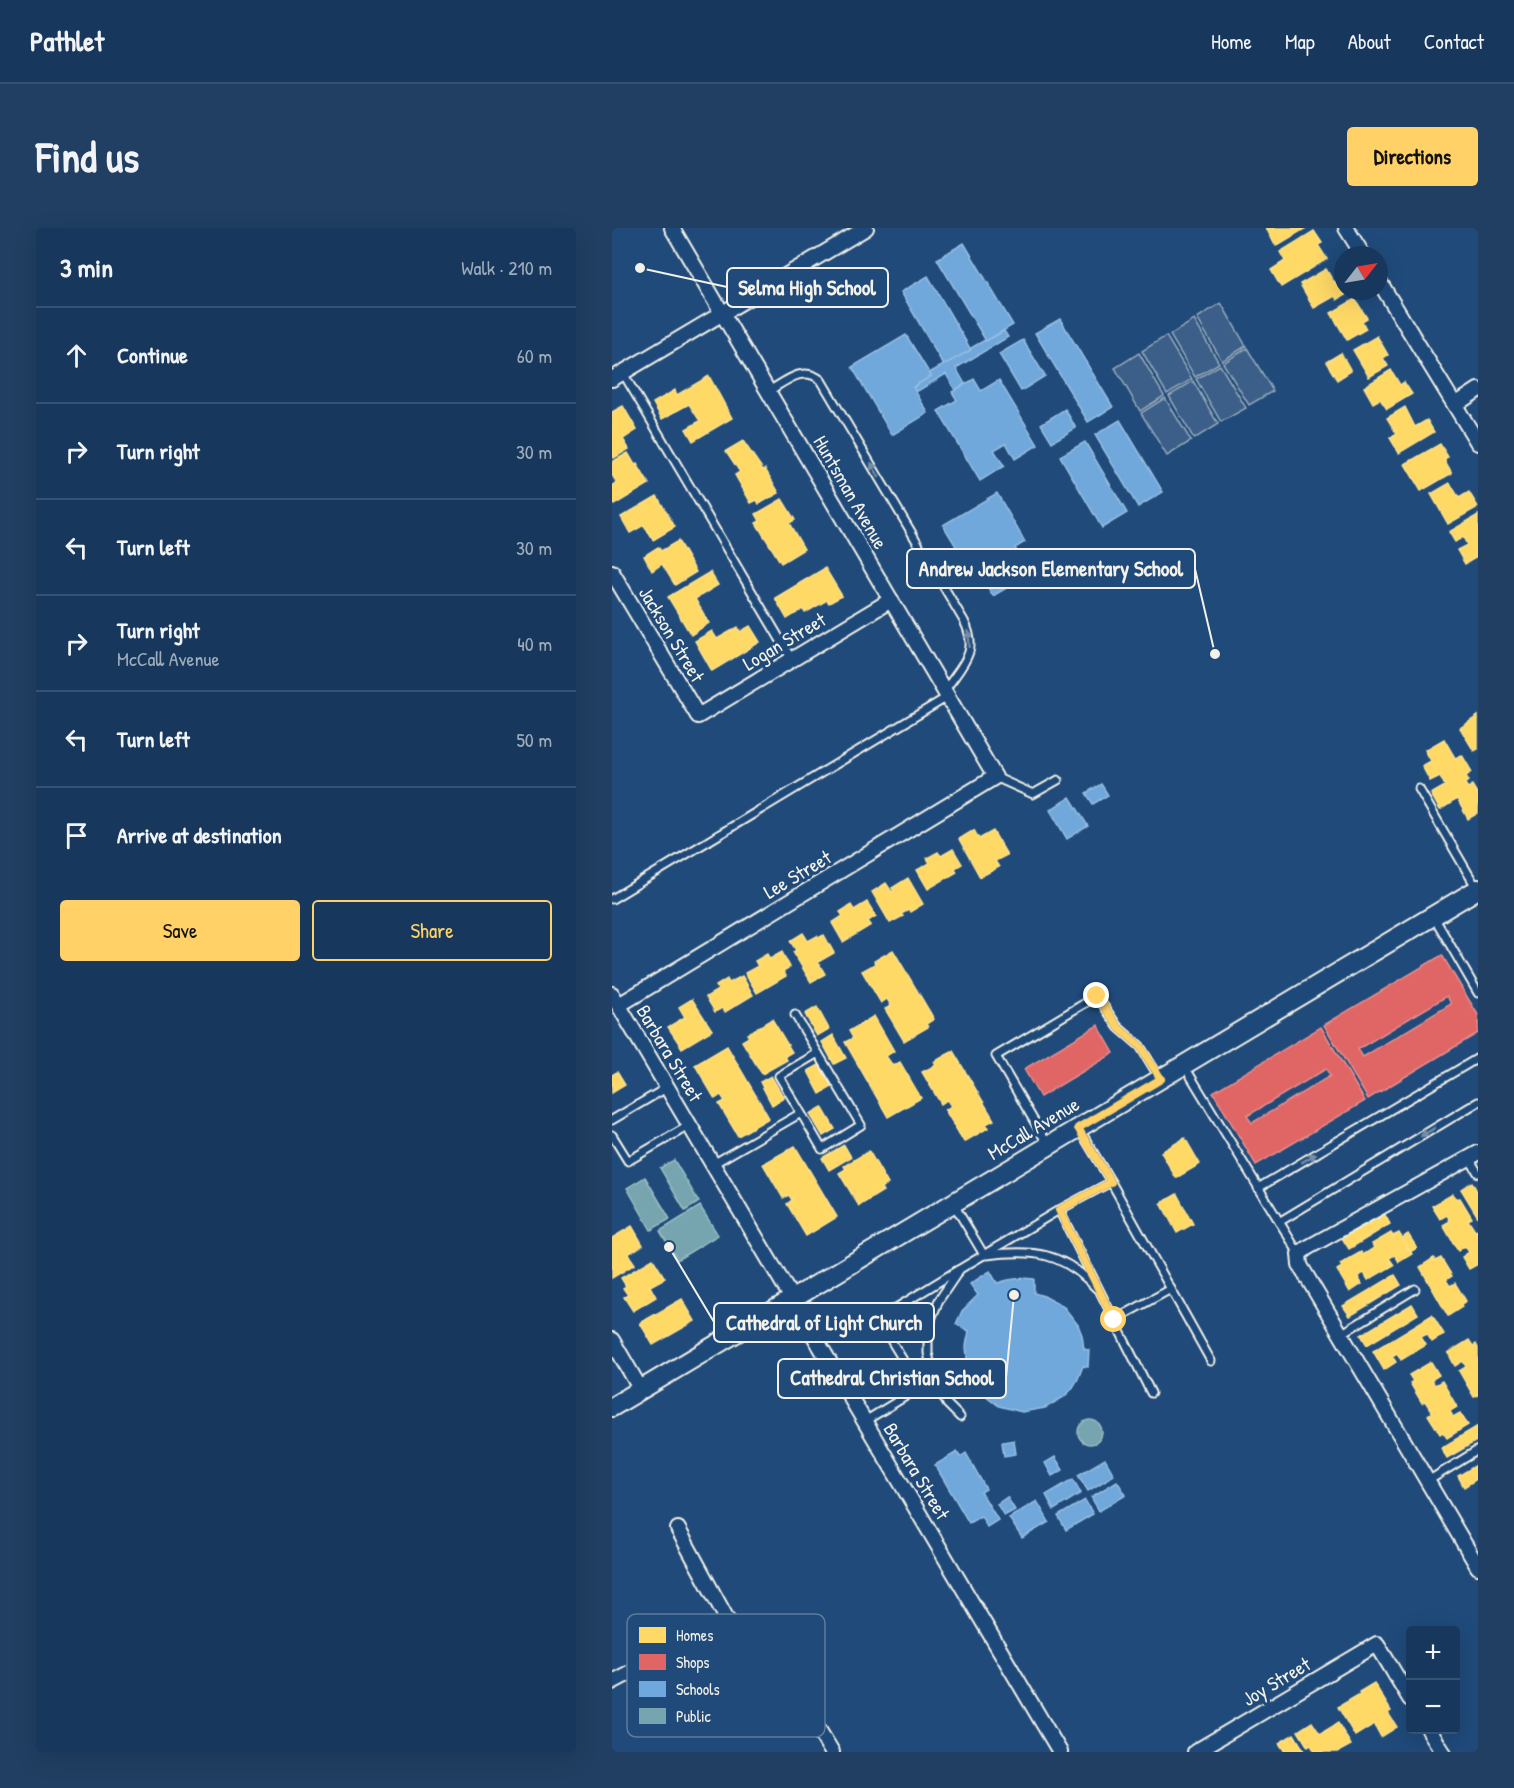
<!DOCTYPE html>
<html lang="en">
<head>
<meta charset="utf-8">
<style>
  body { margin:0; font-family:"Patrick Hand",sans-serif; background:#203f62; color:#f1f3f6 }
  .controls { position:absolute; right:18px; bottom:18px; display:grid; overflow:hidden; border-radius:6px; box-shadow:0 6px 24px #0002 }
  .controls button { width:54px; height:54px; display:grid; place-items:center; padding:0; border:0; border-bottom:2px solid #365272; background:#17385c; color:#f1f3f6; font:30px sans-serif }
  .compass { position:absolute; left:722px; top:18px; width:54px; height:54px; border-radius:50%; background:#17385c; box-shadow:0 6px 24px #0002; rotate:59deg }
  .stop { position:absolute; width:18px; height:18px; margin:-14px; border:4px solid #ffd166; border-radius:50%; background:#fff }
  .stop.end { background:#ffd166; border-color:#fff; box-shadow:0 2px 6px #0008 }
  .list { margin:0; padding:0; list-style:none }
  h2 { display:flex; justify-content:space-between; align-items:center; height:78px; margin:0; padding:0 24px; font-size:26px }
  h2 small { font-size:20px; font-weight:400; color:#9eacbb }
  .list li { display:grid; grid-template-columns:39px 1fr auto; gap:18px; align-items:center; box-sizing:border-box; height:96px; padding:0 24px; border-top:2px solid #365272 }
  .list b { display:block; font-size:22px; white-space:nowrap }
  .list p { margin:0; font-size:20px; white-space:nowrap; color:#9eacbb }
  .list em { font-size:20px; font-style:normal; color:#9eacbb }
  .actions { display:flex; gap:12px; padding:18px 24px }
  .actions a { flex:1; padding:14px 0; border:2px solid #ffd166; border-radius:6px; text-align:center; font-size:21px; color:#ffd166 }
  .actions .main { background:#ffd166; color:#111 }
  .icon { flex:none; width:33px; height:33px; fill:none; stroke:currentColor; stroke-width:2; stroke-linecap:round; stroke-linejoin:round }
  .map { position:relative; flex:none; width:866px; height:1524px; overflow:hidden; border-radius:6px }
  header { display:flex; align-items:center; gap:36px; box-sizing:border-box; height:84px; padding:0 30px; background:#17385c; border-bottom:2px solid #365272 }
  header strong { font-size:28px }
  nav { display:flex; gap:33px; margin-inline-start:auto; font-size:21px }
  .intro { display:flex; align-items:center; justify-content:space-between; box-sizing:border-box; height:144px; padding:0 36px }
  h1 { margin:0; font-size:42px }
  .button { padding:15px 27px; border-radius:6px; background:#ffd166; color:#111; font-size:21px; font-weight:700 }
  main { display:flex; gap:36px; padding:0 36px }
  aside { flex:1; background:#17385c; border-radius:6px; box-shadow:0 6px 24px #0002 }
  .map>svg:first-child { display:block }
</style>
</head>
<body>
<header>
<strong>Pathlet</strong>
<nav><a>Home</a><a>Map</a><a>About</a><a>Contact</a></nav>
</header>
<div class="intro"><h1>Find us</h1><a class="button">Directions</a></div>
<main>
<aside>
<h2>3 min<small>Walk · 210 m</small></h2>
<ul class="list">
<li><svg class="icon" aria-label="ahead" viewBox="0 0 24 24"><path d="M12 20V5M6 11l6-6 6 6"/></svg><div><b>Continue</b></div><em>60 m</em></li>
<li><svg class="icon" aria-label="right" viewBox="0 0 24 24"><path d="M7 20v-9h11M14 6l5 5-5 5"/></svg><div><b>Turn right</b></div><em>30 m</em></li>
<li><svg class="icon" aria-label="left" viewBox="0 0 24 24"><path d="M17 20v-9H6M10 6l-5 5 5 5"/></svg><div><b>Turn left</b></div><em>30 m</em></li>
<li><svg class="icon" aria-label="right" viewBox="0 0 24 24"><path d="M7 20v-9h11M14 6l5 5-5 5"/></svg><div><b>Turn right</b><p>McCall Avenue</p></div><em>40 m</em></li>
<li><svg class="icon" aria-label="left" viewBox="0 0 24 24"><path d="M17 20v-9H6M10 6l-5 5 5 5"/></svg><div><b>Turn left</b></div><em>50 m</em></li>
<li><svg class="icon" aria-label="arrive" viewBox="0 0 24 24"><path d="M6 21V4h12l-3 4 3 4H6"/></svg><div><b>Arrive at destination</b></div></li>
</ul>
<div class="actions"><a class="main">Save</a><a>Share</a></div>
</aside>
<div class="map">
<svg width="866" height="1524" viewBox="0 0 866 1524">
  <rect width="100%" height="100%" fill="#1f4a7a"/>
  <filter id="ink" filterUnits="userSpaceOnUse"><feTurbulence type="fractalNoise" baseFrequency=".0167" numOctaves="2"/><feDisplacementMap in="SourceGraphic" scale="12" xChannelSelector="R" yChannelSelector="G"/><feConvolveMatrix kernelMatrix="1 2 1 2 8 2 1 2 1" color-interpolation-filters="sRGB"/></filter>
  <g filter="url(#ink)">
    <!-- green -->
    <g fill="#3a5f88" stroke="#97a8b8" stroke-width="1.5">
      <path d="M609,75L634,118L610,133L585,90Z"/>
      <path d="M582,92L607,135L583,149L558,107Z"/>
      <path d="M554,108L580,151L555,166L530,123Z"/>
      <path d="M635,120L661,163L637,177L611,135Z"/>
      <path d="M527,125L552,168L528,183L503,140Z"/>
      <path d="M608,137L634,180L609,194L584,151Z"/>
      <path d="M581,153L606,196L582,211L557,168Z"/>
      <path d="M553,170L579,213L555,228L529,185Z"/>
    </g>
    <!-- homes -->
    <g fill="#ffd966" stroke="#fce08d" stroke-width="1.5">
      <path d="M654,0H694L664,18Z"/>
      <path d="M702,3L710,15L706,17L715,31L669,59L659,42L673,33L668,24Z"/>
      <path d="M714,41L722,54L730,50L731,63H738V64L725,72L723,68L702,80L688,56Z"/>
      <path d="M743,71L755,90L750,93L754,101L735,112L719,85Z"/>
      <path d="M765,108L776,127L771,130L776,138L757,149L741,122Z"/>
      <path d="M729,125L739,143L725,152L714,134Z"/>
      <path d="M779,142L788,157L792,154L800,166L775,181L768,171L761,175L752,159Z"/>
      <path d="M97,148L120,190L81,213L74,201L88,193L77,176L50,191L41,175L63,162L65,167Z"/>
      <path d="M11,178L25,202L11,211L17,221L2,230L0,227V184Z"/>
      <path d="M793,179L803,199L815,192L822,204L787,225L778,210L785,206L775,190Z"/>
      <path d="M131,213L151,242L153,241L167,265L147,276L145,272L139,275L123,247L128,244L114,223Z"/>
      <path d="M828,216L836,229L832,231L840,245L809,263L793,236Z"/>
      <path d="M16,225L23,237L25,236L37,256L2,277L0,274V258L5,255L0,247V234Z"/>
      <path d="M838,255L847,270L857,264L866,279L836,296L819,266Z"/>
      <path d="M45,268L63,299L41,312L32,297L18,305L9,289Z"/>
      <path d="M170,271L183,292L177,295L192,321L169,335L144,295L148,293L144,286Z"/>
      <path d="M866,287V325L863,326L865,329L853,336L845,322L855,317L851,309L843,314L837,304Z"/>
      <path d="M66,313L84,344L63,357L50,336L40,343L32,328L46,319L49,323Z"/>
      <path d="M213,340L230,368L217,375L215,372L193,385L191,381L175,391L163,370Z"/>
      <path d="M98,344L106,357L83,371L97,395L79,407L56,369Z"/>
      <path d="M138,398L148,414L100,443L83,413L100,403L105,411L126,399L128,404Z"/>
      <path d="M866,488V521L862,523L848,500Z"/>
      <path d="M832,511L843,530L850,527L860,544L854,548L857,553L853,556L856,560L860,557L866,567V585L856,591L845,571L828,582L819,566L833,558L828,548L818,553L810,538L819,533L813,522Z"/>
      <path d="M362,602L367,611L381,603L395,627L383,633L387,639L368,649L347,611Z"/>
      <path d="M341,621L350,636L343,640L345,644L316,661L305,642L318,635L315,630L326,624L329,628Z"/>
      <path d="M296,650L311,676L298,684L297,682L289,686L291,688L278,695L260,664L274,655L280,664L282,663L280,660Z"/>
      <path d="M255,674L264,688L256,693L259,697L231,714L220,695L231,688L228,684L239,677L242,682Z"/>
      <path d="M191,705L196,713L205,708L206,710L212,707L222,725L206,734L213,746L199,754L181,724L184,722L178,713Z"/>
      <path d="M281,722L322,791L314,796L316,799L292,813L273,781L279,778L275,771L269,775L250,743L263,736L262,733Z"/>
      <path d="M170,724L178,739L171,743L174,748L145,765L133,745L146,738L143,733L155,726L158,731Z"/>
      <path d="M130,748L141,767L113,784L110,780L103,784L94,769L106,762L104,758L115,751L117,755Z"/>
      <path d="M80,771L100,802L70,820L56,799L73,789L67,779Z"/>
      <path d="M205,779L217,801L205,808L193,786Z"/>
      <path d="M262,788L282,823L274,828L281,838L288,834L309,870L276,889L233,814L241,810L237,803Z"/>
      <path d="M160,791L180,824L173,828L175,832L150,846L130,813L137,809L135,806Z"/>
      <path d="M221,807L234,830L222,836L210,814Z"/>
      <path d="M115,818L157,890L126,908L107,876L113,873L109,867L103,871L83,837Z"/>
      <path d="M341,823L382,892L374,896L376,900L352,914L333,882L339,878L335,872L329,876L310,844L324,837L322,834Z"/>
      <path d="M207,837L220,859L208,866L196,843Z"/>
      <path d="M5,844L13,857L0,865V847Z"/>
      <path d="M159,848L172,870L160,877L148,854Z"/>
      <path d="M210,879L223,901L211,908L198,886Z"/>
      <path d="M573,910L588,936L564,950L549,924Z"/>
      <path d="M232,917L239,929L217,942L210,930Z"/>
      <path d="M183,918L225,989L194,1008L175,976L180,972L177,967L171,970L151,936Z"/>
      <path d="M257,923L276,956L269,960L271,963L247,978L227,945L234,941L232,938Z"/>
      <path d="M860,954L866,965V989L849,961Z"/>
      <path d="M565,966L581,996L565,1005L549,975Z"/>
      <path d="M841,966L845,971L848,970L860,990L856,992L863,1003L866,1002V1036L857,1041L850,1029L857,1024L853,1018L846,1023L831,997L838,993L835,987L828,991L820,978Z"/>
      <path d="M772,985L778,996L737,1021L730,1010Z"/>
      <path d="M20,998L31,1017L16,1026L23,1036L0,1050V1010Z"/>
      <path d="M779,1005L781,1008L787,1005L800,1026L787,1034L783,1027L777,1030L782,1037L756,1052L752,1045L746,1049L750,1056L738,1064L725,1042L730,1039L728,1036L749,1024L751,1027L762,1020L760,1016Z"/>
      <path d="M796,1006L805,1020L798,1024L790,1010Z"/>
      <path d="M822,1030L823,1033L829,1030L840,1048L834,1052L838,1058L843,1055L854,1073L849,1076L850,1079L836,1088L808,1039Z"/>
      <path d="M41,1031L53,1050L38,1058L44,1069L21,1083L12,1069L16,1067L11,1060L14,1058L9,1050Z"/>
      <path d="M783,1047L789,1057L738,1088L731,1078Z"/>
      <path d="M70,1071L83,1093L41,1117L28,1095Z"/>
      <path d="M800,1076L806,1086L755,1117L749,1107Z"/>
      <path d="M820,1087L832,1106L820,1114L815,1106L809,1109L814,1117L789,1132L785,1125L780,1128L784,1134L772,1142L761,1123Z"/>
      <path d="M857,1112L861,1118L864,1116L866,1120V1167L862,1169L847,1143L854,1139L851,1133L843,1138L836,1125Z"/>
      <path d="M819,1134L827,1147L819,1152L823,1157L830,1153L845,1179L838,1183L841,1189L848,1185L856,1197L835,1210L831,1204L828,1206L816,1187L820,1184L813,1173L810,1175L798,1155L801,1153L797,1147Z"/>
      <path d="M866,1198V1212L835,1230L829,1220Z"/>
      <path d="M866,1236V1250L852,1259L846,1248Z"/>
      <path d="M762,1455L779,1483L776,1485L785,1499L769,1509L762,1496L743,1508L726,1479L748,1466L747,1464Z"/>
      <path d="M700,1494L708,1506L726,1495L739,1517L726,1524H703L699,1517L696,1519L686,1503Z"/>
      <path d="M682,1506L693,1524H673L667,1515Z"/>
    </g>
    <!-- shops -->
    <g fill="#e06666" stroke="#e6908d" stroke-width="1.5" fill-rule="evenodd">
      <path d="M830,727L866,787V805L756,871L712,797ZM835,768L839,776L751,829L746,821Z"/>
      <path d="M486,797L502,825L428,869L412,841Z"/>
      <path d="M709,799L753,873L644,937L601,864ZM714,841L718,848L640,895L635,888Z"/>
    </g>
    <!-- schools -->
    <g fill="#6fa8dc" stroke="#97bee0" stroke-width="1.5">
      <path d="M352,15L401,97L374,113L325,31Z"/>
      <path d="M316,48L359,122L332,138L289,64Z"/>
      <path d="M448,91L501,179L476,194L423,105Z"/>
      <path d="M392,103L396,109L344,140L353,156L343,162L334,146L304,164L301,159L319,148L317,145L359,122V120L373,112L374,113Z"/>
      <path d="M294,107L319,148L301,159L316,185L280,207L240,139Z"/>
      <path d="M411,112L433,148L409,163L387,126Z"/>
      <path d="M362,151L369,163L387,152L426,217L403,231L394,215L382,222L392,238L368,253L326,183L345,172L340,164Z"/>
      <path d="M453,181L464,200L440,214L429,196Z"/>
      <path d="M508,192L551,264L526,279L483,207Z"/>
      <path d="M473,214L515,285L490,300L448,228Z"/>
      <path d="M385,265L413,314L403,320L408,328L397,334L408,352L381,368L370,350L365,353L331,297Z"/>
      <path d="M489,556L496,567L481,576L474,565Z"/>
      <path d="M458,569L476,598L455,611L438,582Z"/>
      <path d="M378,1043L385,1055L396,1052L410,1050L422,1051V1065L432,1068L452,1079L466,1097L470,1107L472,1121L477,1122L476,1139L471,1138L466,1151L460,1161L452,1169L433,1180L410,1184L387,1178L368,1163L356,1142L354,1118L357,1103L344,1096L350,1083L366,1067L358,1056Z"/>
      <path d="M402,1212L404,1226L392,1228L390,1214Z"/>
      <path d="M345,1224L348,1229L354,1225L374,1261L369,1264L386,1292L375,1299L369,1288L357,1295L323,1237Z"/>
      <path d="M443,1229L451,1242L440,1248L433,1235Z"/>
      <path d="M493,1231L502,1247L476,1263L466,1247Z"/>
      <path d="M461,1251L469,1265L442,1282L434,1267Z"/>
      <path d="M505,1253L514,1267L487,1283L479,1269Z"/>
      <path d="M395,1269L403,1282L392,1288L385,1276Z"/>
      <path d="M473,1272L481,1286L454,1302L446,1288Z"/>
      <path d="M425,1273L437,1294L410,1310L397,1290Z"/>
    </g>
    <!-- public -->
    <g fill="#76a5af" stroke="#9cbcc0" stroke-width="1.5">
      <path d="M62,932L87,974L73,983L48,940Z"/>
      <path d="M33,949L58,991L39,1002L15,960Z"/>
      <path d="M88,978L106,1007L65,1032L48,1003Z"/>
      <circle cx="478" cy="1204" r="12"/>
    </g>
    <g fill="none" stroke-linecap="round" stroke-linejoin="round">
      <!-- service casing -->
      <g stroke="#f4f1e8" stroke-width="11">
        <g id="service">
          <path d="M11,145L179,430"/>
          <path d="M157,163C174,153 191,137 209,152L352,393C368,424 350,437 333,462"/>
          <path d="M383,549L421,566L446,552"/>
          <path d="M807,561L864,659"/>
          <path d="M0,671L337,468"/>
          <path d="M822,689L866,765"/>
          <path d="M183,787L206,825"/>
          <path d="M573,839L687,1026"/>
          <path d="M0,892L56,859"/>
          <path d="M468,902L499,954L599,1133"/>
          <path d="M0,907L16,933L78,897"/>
          <path d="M436,917L384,828L485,768L506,799L528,818L547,849"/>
          <path d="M857,930L866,945"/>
          <path d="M101,936L189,885L167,848L206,825L249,897L210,921L189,885"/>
          <path d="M646,960L866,830"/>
          <path d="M341,975L372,1027"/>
          <path d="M447,982L539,1165"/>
          <path d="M667,994L866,874"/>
          <path d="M375,1027C421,1021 451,1024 484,1060"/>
          <path d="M502,1092L559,1061"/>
          <path d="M729,1106L803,1061"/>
          <path d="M322,1151L335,1176L348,1189"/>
          <path d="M308,1160L266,1091L346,1042"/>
          <path d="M253,1193L322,1151L316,1125V1107L320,1089L327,1072L348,1041L447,982L499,954"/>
          <path d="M816,1253L866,1222"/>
        </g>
      </g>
      <!-- minor casing -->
      <g stroke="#f4f1e8" stroke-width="18">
        <g id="minor">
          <path d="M734,0L751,27"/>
          <path d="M767,53L866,215"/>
          <path d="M0,151L254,0"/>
          <path d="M843,177L866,162"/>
          <path d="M0,344L86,488L279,372"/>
          <path d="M0,766L448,1524"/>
          <path d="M7,777L383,549L60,0"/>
          <path d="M866,925L695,1020L687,1026L688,1037L866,1339"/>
          <path d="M0,1112L29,1162"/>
          <path d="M66,1301L116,1393L162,1440L195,1483L220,1524"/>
          <path d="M0,1454L116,1393"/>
          <path d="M817,1502L831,1524"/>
          <path d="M583,1524L765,1416L798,1471"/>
        </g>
      </g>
      <!-- secondary casing -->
      <g stroke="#f4f1e8" stroke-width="22">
        <path id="secondary" d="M0,1179L866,661"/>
      </g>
      <!-- service -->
      <use href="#service" stroke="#1f4a7a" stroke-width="7"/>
      <!-- minor -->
      <use href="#minor" stroke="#1f4a7a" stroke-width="14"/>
      <!-- secondary -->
      <use href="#secondary" stroke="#1f4a7a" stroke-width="18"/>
    </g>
    <!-- one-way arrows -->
    <defs><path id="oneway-solid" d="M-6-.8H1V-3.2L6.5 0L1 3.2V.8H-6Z" transform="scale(1.5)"/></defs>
    <g fill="#748da6">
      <use href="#oneway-solid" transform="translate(263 242) rotate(-120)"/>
      <use href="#oneway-solid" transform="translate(357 411) rotate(-95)"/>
      <use href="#oneway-solid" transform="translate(816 904) rotate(149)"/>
      <use href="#oneway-solid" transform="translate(697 930) rotate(-31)"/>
    </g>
  </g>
  <g fill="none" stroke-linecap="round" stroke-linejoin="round" filter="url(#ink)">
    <!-- route -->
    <path stroke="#ffd166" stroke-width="8" d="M485,768L506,799L528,818L549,851L466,900L499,954L447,982L502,1092"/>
  </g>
  <g text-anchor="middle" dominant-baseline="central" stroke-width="6" stroke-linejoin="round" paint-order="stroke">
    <!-- street labels -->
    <g font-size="20" fill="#f4f1e8" stroke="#1f4a7a">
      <text transform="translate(239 264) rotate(60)">Huntsman Avenue</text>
      <text transform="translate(60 406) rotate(59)">Jackson Street</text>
      <text transform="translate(172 413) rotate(-31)">Logan Street</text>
      <text transform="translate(185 646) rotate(-31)">Lee Street</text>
      <text transform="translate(58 825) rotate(59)">Barbara Street</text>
      <text transform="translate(421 900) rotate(-31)">McCall Avenue</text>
      <text transform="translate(305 1243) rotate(59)">Barbara Street</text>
      <text transform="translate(664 1453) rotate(-31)">Joy Street</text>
    </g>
  </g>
  <!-- legend -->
  <rect x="15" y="1386" width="198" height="123" rx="9" fill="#1f4a7a" stroke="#5f7c9b" stroke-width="1.5"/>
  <rect x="27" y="1399" width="27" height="16" fill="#ffd966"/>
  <rect x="27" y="1426" width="27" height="16" fill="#e06666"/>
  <rect x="27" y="1453" width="27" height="16" fill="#6fa8dc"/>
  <rect x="27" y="1480" width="27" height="16" fill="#76a5af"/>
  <g font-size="16" fill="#f4f1e8">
    <text x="64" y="1413">Homes</text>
    <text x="64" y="1440">Shops</text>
    <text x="64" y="1467">Schools</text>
    <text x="64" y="1494">Public</text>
  </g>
  <!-- callouts -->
  <path fill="none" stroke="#f4f1e8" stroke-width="2" d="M28 40L115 59M603 426L583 341M57 1019L102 1094M402 1067L394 1150"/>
  <g fill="#f4f1e8" stroke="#1f4a7a" stroke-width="2">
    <circle cx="28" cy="40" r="6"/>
    <circle cx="603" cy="426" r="6"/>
    <circle cx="57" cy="1019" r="6"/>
    <circle cx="402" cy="1067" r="6"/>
  </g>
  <g fill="#1f4a7a" stroke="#f4f1e8" stroke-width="2">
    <rect x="115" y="40" width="161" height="39" rx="6"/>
    <rect x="295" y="321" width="288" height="39" rx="6"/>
    <rect x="102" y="1075" width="220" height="39" rx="6"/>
    <rect x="166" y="1131" width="228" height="39" rx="6"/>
  </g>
  <g font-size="21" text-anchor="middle" font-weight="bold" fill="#f4f1e8">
    <text x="195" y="67">Selma High School</text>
    <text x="439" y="348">Andrew Jackson Elementary School</text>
    <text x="212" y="1102">Cathedral of Light Church</text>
    <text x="280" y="1157">Cathedral Christian School</text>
  </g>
</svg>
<div class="controls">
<button>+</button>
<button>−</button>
</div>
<svg class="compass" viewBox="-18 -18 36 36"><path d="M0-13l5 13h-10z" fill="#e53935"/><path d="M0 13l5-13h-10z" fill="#9eacbb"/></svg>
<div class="stop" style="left:502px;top:1092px"></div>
<div class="stop end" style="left:485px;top:768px"></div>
</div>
</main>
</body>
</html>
